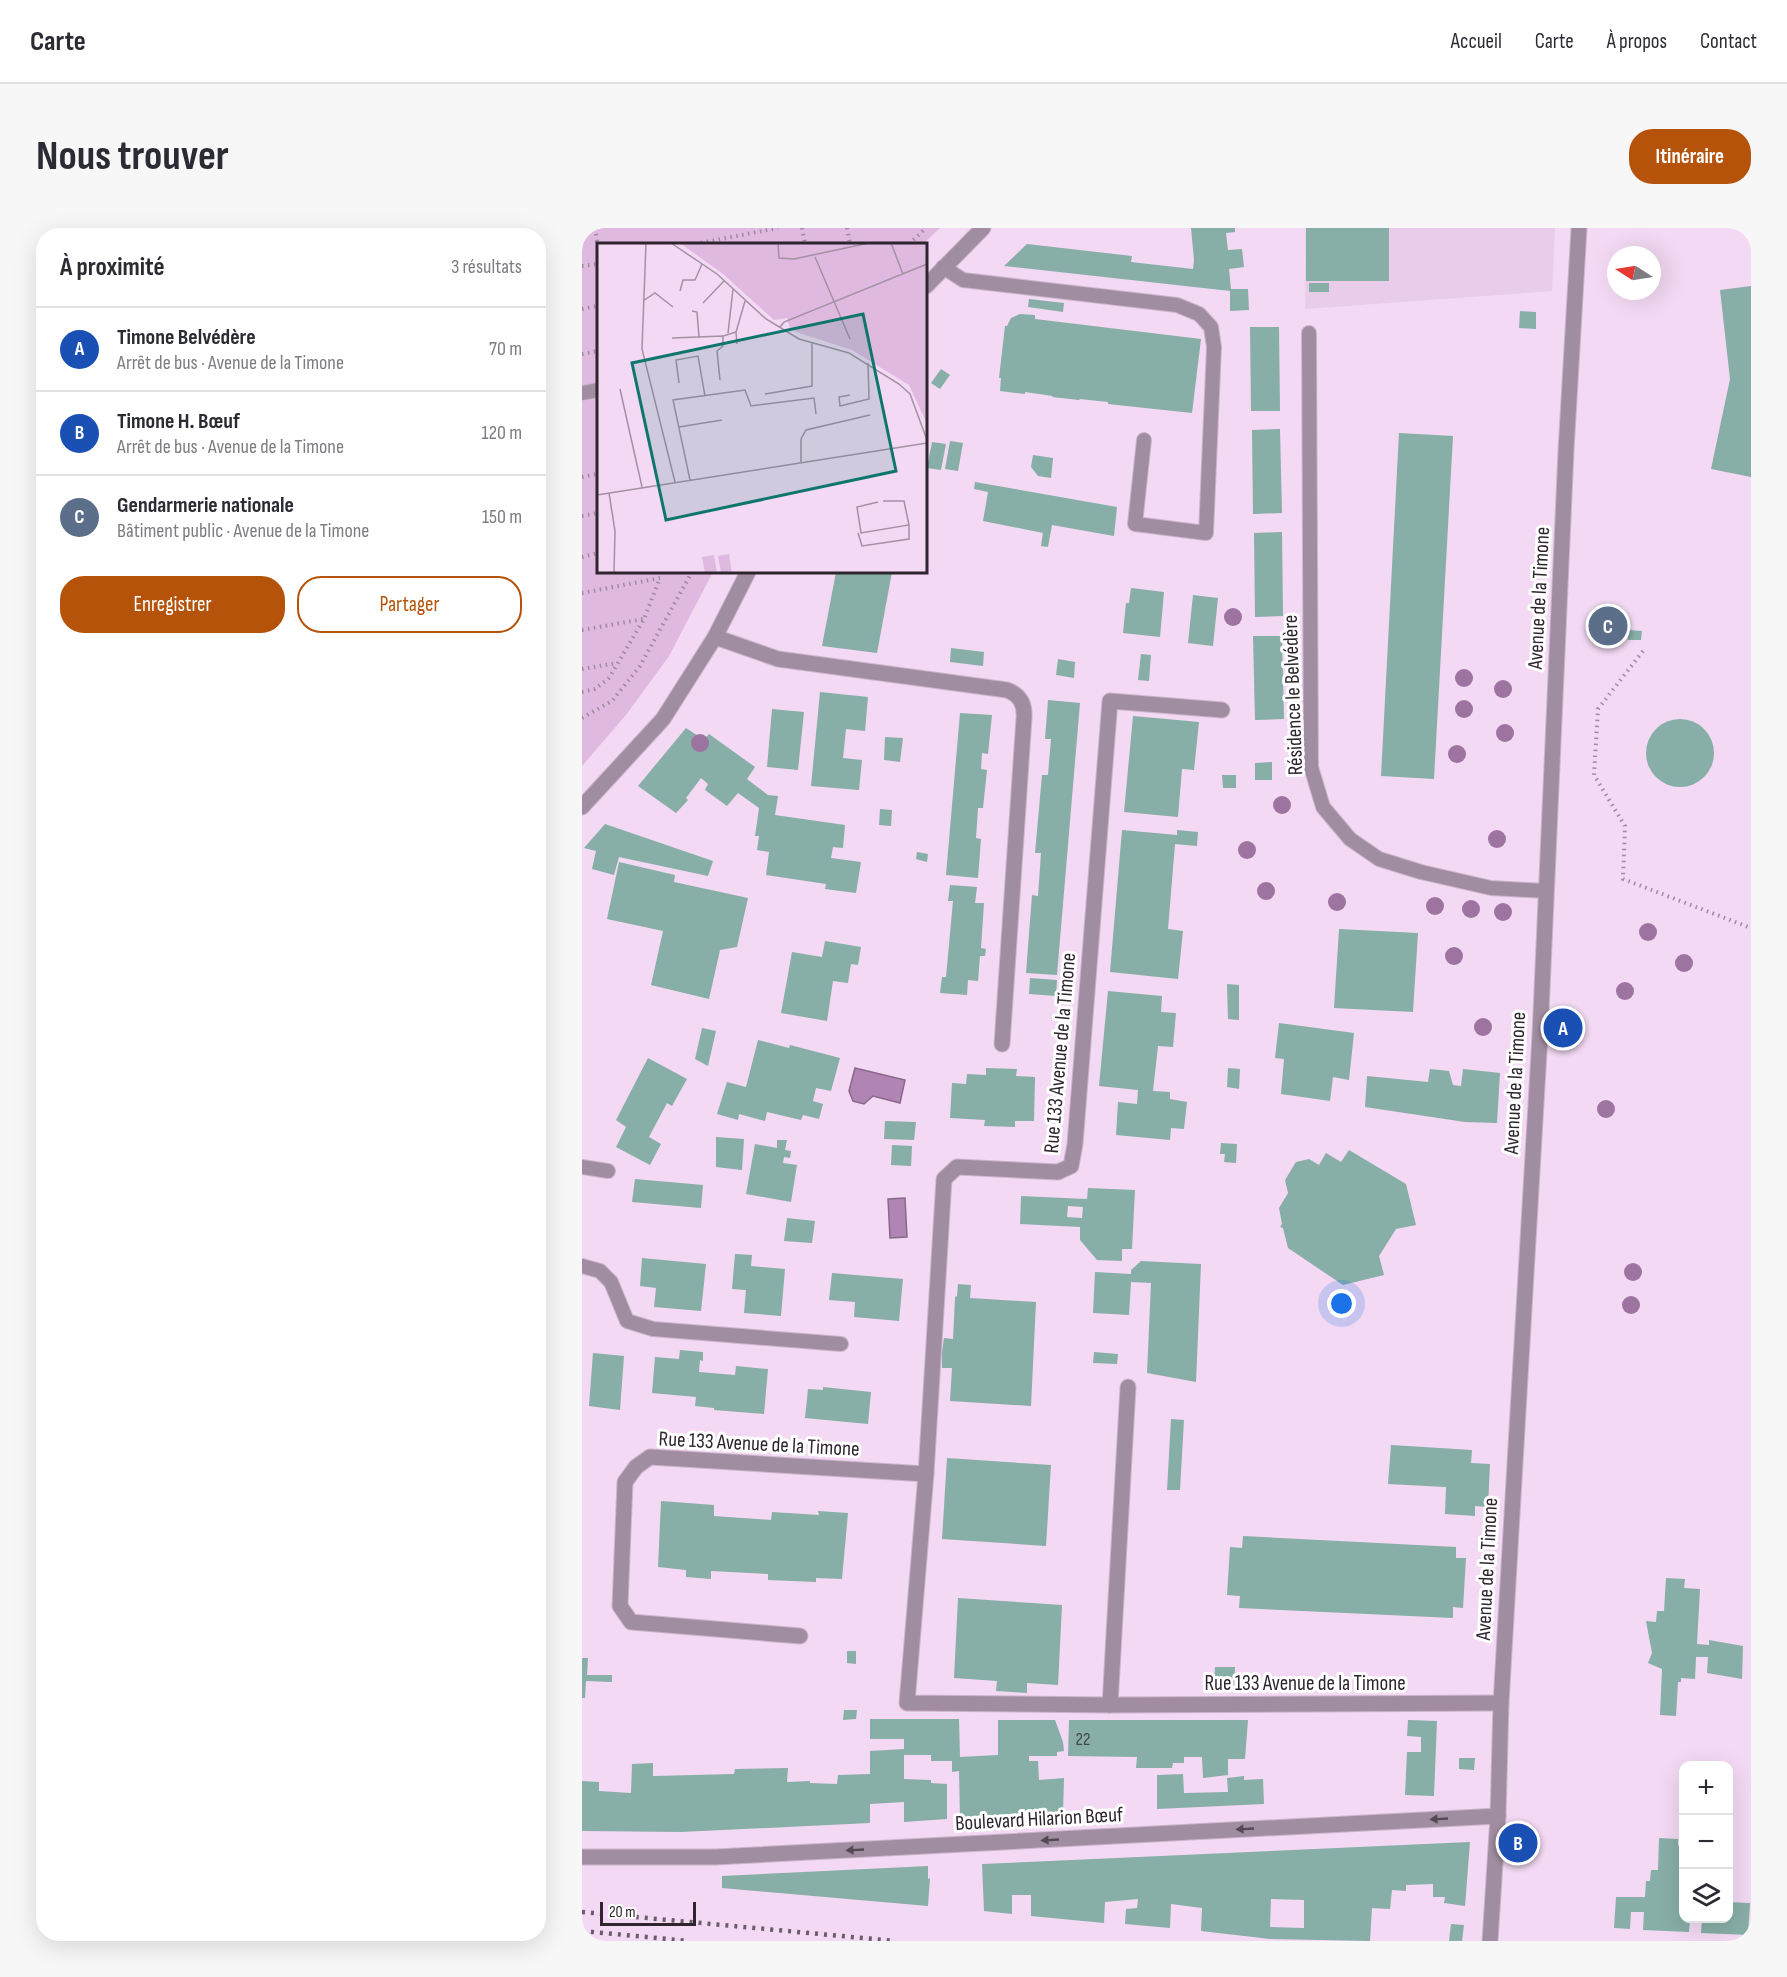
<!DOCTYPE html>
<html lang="fr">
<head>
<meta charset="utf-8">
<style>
  body { margin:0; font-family:"Sofia Sans Condensed",sans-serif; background:#f7f7f7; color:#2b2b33 }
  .controls { position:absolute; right:18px; bottom:18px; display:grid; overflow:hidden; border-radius:12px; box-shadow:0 6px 24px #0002 }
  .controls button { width:54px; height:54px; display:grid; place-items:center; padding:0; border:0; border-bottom:2px solid #e1e1e2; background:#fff; color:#2b2b33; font:30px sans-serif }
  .compass { position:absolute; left:1025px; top:18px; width:54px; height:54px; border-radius:50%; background:#fff; box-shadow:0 6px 24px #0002; rotate:282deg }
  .scale { position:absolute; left:18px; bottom:15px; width:96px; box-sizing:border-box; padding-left:6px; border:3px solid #2e252e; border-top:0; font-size:16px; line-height:21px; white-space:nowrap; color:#2e252e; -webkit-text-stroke:4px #fff; paint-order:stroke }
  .you { position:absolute; left:760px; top:1076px; width:21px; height:21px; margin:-15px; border:4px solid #fff; border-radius:50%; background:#1a73e8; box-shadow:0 0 0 9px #1a73e833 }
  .badge { display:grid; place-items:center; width:39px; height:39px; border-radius:50%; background:#b45309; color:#fff; font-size:20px; font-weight:700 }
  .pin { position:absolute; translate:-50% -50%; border:3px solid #fff; box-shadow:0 2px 6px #0006 }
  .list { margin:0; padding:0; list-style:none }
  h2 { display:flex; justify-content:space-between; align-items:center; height:78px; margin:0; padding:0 24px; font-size:26px }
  h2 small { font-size:20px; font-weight:400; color:#7c7c81 }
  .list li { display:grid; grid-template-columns:39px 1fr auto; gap:18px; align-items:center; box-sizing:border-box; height:84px; padding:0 24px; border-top:2px solid #e1e1e2 }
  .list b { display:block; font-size:22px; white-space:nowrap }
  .list p { margin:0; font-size:20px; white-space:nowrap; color:#7c7c81 }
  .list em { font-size:20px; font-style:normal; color:#7c7c81 }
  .actions { display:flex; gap:12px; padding:18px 24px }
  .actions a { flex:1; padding:14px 0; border:2px solid #b45309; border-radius:24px; text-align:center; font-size:21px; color:#b45309 }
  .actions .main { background:#b45309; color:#fff }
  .icon { flex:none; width:33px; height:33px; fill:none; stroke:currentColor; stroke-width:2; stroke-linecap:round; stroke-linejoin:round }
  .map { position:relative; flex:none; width:1169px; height:1713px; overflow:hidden; border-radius:24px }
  header { display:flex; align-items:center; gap:36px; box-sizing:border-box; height:84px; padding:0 30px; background:#fff; border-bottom:2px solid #e1e1e2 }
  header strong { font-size:28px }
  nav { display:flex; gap:33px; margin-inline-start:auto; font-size:21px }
  .intro { display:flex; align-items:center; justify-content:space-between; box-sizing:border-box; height:144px; padding:0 36px }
  h1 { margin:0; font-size:42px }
  .button { padding:15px 27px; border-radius:24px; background:#b45309; color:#fff; font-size:21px; font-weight:700 }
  main { display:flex; gap:36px; padding:0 36px }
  aside { flex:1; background:#fff; border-radius:24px; box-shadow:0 6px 24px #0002 }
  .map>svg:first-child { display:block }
</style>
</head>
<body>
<header>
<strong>Carte</strong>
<nav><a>Accueil</a><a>Carte</a><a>À propos</a><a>Contact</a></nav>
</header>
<div class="intro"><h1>Nous trouver</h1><a class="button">Itinéraire</a></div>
<main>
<aside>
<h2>À proximité<small>3 résultats</small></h2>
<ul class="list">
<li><span class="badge" style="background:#1a4fb4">A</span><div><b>Timone Belvédère</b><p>Arrêt de bus · Avenue de la Timone</p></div><em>70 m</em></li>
<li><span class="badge" style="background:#1a4fb4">B</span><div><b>Timone H. Bœuf</b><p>Arrêt de bus · Avenue de la Timone</p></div><em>120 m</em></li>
<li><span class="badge" style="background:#5c6f8a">C</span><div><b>Gendarmerie nationale</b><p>Bâtiment public · Avenue de la Timone</p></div><em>150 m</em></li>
</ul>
<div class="actions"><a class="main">Enregistrer</a><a>Partager</a></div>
</aside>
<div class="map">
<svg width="1169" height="1713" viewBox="0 0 1169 1713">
  <rect width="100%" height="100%" fill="#f3d9f3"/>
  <!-- built -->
  <path fill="#e9cbea" d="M724,0H973L970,63L723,81Z"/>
  <!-- green -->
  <path fill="#e0b9e1" d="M0,0H358L341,16H16V344H131L87,428L44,487L0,538Z"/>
  <!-- water -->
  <g fill="#b185b3" stroke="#8a688b" stroke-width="1.5">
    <path d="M273,840L323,852L318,875L291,868L282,876L271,873L267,863Z"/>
    <path d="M323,970L325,1009L308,1010L306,971Z"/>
  </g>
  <!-- building -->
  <g fill="#87aea7" fill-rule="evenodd">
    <path d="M609,0H653V4L644,5L646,22L660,21L662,39L647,41L649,61H666L667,82L648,83V63L422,38L445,16L550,28L549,34L611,41L612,32Z"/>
    <rect x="724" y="0" width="83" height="53"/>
    <rect x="727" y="55" width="20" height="9"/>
    <path d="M1169,58V249L1129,241L1148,151L1138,62Z"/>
    <path d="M447,71L482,75L481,84L446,79Z"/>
    <path d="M938,83L954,84V101L937,100Z"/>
    <path d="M438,86L453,87V91L619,111L610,185L526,176V174L498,171L497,172L470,169L471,168L443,164V166L418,163L419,150H417L423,98H425L429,90Z"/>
    <path d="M668,99H697L698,183H669Z"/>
    <path d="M359,141L368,147L358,161L349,155Z"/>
    <path d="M698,201L700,285L671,286L670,202Z"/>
    <path d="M817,205L871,208L852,551L799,548Z"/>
    <path d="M368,213L381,215L376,243L363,241Z"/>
    <path d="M350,214L364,216L359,242L345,240Z"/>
    <path d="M451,227L471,230L469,250L456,248L449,239Z"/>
    <path d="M393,254L535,279L532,308L470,297L466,319L459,318L461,305L401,293L406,264L392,261Z"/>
    <path d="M700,304L701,388L673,389L672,305Z"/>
    <path d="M254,344H310L295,425L240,418Z"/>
    <path d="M549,360L582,364L578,409L541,405L544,375H547Z"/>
    <path d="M611,367L636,370L631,418L606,415Z"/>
    <path d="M1046,402L1060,403L1059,412H1046Z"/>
    <path d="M671,408H700L702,491L673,492Z"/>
    <path d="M369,420L402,424L401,438L368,434Z"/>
    <path d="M559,426L569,427L567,453L556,452Z"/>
    <path d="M476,431L493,434L492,450L474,447Z"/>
    <path d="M238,464L286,469L283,503L264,501L261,530L280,532L277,562L229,558Z"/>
    <path d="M466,472L498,475L475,747L444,745L450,667L456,668L459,625H453L460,547H466L469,511H463Z"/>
    <path d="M190,481L222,484L216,542L185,539Z"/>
    <path d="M378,485L410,487L406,526L400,525L399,541L405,542L401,580H396L394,610L399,611L396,650L364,647Z"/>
    <path d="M551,488L617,494L612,542L600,541L596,589L542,584Z"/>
    <circle cx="1098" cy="525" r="34"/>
    <path d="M104,500L122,512L127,506L173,539L165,551L186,567L196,568L193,587L263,597L261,620L251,619L249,630L279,634L274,665L243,661L244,656L184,647L187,624L175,622L177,608H173L177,580L156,565L145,578L123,562L126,556L119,550L104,570L106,572L94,585L56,558Z"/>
    <path d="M303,509L321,510L318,534L302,532Z"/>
    <path d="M690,534V552H673V535Z"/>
    <path d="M640,547H654V560H641Z"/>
    <path d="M298,581L310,582L309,598L297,597Z"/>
    <path d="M23,596L131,633L126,648L37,629L32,647L10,641L14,623L2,620Z"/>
    <path d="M540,602L595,607V602L616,604L615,618L593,616L586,701L601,703L596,751L528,744Z"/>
    <path d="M335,624L346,626L345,634L334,631Z"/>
    <path d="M37,634L93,647L92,654L166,670L155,719L138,722L127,771L69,757L81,703L25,691Z"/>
    <path d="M368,657L395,659L393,675H402L399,720L404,721L403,728H398L396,753L386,752L385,767L358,765L360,749H364L371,673H366Z"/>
    <path d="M757,701L836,705L831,784L752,780Z"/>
    <path d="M243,713L279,719L276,737L269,736L266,755L251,753L245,793L199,785L210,724L240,729Z"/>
    <path d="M448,750L475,752L474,768L447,766Z"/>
    <path d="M645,756L657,757V792L646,791Z"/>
    <path d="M526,763L580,768L579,784L594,785L591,819L576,818L571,863L588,864V871L605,874L602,901L589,900L588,912L534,907L536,874L555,876L556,862L517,858Z"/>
    <path d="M697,795L772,805L767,852L751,849L748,873L699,866L702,831L693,830Z"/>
    <path d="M120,800L134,803L126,838L113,831Z"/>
    <path d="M176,812L207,820L208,817L258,830L249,863L234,860L231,873L241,876L237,891L221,887L219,892L185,884L183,893L157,886L156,892L135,886L145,854L164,859Z"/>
    <path d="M66,830L105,851L90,878L85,875L67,909L79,916L68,937L34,919L44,899L34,892Z"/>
    <path d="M404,840L435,841L434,848L453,849L452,893H433V899L402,898L403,892L368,890L370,855L384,856L385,846L404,847Z"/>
    <path d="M646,840L658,841L657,861L645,859Z"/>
    <path d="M848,841L867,843L871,857L879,858L881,841L918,845L915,895L883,894L783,879L785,848L846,854Z"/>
    <path d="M303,893L334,894L332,912L302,911Z"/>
    <path d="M134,909L162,911L160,942L134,939Z"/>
    <path d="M195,912H205L203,922L209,923L208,930L202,929L201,935L215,937L209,974L164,966L173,916L195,920Z"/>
    <path d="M639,915L655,916L654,935L642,934L643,926H638Z"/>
    <path d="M310,917L330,918L329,938L309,937Z"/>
    <path d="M767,922L824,956L834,997L814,1001L797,1028L802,1047L761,1057L706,1020L701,1000L698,999L700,996L697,980L706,965L703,952L714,934L727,931L737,937L744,925L759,934Z"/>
    <path d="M53,951L121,957L119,980L50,974Z"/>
    <path d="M506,960L553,962L550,1021H540V1033L515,1032L498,1012V999L438,996L439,968L505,971ZM486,978L501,979L500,990L485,989Z"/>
    <path d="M205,990L233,993L230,1015L202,1013Z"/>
    <path d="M153,1026L170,1027L169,1038L203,1041L199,1088L162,1085L164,1062L150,1061Z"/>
    <path d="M60,1030L124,1036L119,1083L72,1079L74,1060L58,1058Z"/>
    <path d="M559,1033L619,1036L614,1154L565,1145L569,1055L549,1054L547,1087L511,1085L513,1044L549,1046V1042Z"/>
    <path d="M250,1045L321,1051L317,1093L272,1089L273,1074L247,1072Z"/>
    <path d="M376,1056L389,1057L388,1070L454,1074L449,1178L368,1173L370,1140H360V1124L362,1110L371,1111L373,1069L375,1068Z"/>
    <path d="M98,1122L121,1124V1133L118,1132L117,1144L153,1147L154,1138L186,1141L182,1186L132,1182V1180L113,1178L114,1169L70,1165L73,1129L97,1131Z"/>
    <path d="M512,1124L536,1126L535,1136L511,1135Z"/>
    <path d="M11,1125L42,1128L38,1182L7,1178Z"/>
    <path d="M241,1159L289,1164L286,1196L223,1190L226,1161L241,1162Z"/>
    <path d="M589,1191L602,1192L598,1262H585Z"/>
    <path d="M809,1217L890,1222L889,1235L908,1236L906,1279L893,1278V1288L863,1286L864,1259L806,1256Z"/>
    <path d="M365,1230L469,1237L464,1318L360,1311Z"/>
    <path d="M79,1273L132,1277V1288L189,1292L190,1284L237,1287L236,1283L266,1285L260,1351L234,1350V1354L186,1352V1346L129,1343V1351L104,1349V1342L76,1339Z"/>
    <path d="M661,1308L874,1319V1330H884L881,1380L871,1379V1390L657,1380L658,1368L645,1367L648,1319L660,1320Z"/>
    <path d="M1084,1350L1103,1351L1102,1360L1118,1361L1115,1416L1127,1417V1412L1161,1418L1160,1451L1125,1445L1126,1429H1114L1113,1451L1099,1450V1454H1096L1094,1488L1078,1487L1080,1441L1066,1435L1070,1425L1064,1393L1074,1394L1075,1383H1082Z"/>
    <path d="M376,1370L480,1377L476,1457L445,1455V1465L430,1464L414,1463L415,1453L372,1450Z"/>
    <path d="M265,1423H274V1436L265,1435Z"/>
    <path d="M0,1430H6L5,1447H30V1454L4,1453L3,1470H0Z"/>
    <path d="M633,1439H653L652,1460L632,1459Z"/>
    <path d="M262,1482H275L274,1491L261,1492Z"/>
    <path d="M288,1491H377L378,1529L416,1527V1492H473L481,1514L482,1523L475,1524V1528H447V1533H456L457,1552L482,1550L481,1585L378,1591L377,1543L370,1544V1533H349V1527H322V1551L349,1552V1555L365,1556V1591L322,1594V1574L288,1576V1595L99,1604L0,1603V1553L17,1554V1563L49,1565L50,1536L71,1535V1548L152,1546L153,1541L206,1540L205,1554L228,1553V1555L255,1556L256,1547L288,1546V1523L322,1521V1511H288Z"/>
    <path d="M487,1492H666L663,1531H646V1547L621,1550L620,1529H602V1535H591L590,1540H554L555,1529L486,1528Z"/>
    <path d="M826,1492L855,1493L852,1568L823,1567L825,1524H839V1509L825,1508Z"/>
    <path d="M877,1530H893L892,1542L877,1541Z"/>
    <path d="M601,1546L602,1565L646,1564L645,1550L662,1548V1552L681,1551L682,1576L575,1581V1547Z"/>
    <path d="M1077,1610L1096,1611V1618H1101V1690H1108L1107,1704L1061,1702L1062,1684H1049L1048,1701L1032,1700L1034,1669H1063L1064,1653H1068L1069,1642H1076Z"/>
    <path d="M888,1614L883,1678L862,1675L863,1669H851V1656L824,1657V1663L810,1662L808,1681L790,1680L788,1713L688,1711L619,1703L620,1680L589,1676L588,1700L543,1696L544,1681L555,1680L556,1671L523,1674L522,1695L449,1688V1667H430V1686L402,1683L400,1636ZM689,1671L722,1672V1700L688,1699Z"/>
    <path d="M346,1638V1651L348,1650L346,1678L140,1660V1648Z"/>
    <path d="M1146,1674L1168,1675L1166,1707L1119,1705L1120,1690H1146Z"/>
    <path d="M869,1696L882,1697L880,1713H867Z"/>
  </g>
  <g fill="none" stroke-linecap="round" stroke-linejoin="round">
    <!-- service casing -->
    <g stroke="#ccb5cc" stroke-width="16">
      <g id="service">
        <path d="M361,39L381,52L595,77L617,86L629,99L632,119L624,305L553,296L562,212"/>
        <path d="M727,105L729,539L741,579L768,611L797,631L839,644L909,660L964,663"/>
        <path d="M0,165L16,162"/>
        <path d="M0,939L26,943"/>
        <path d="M0,1038L18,1043L29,1054L45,1093L71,1101L259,1116"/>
      </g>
    </g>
    <!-- minor casing -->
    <g stroke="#ccb5cc" stroke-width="17">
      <g id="minor">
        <path d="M133,409L196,431L425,462C438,467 443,476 442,490L420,816"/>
        <path d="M640,482L528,473L493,916L489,938L476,944L375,939L362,951L344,1246L325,1475L528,1477L919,1475"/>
        <path d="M218,1408L49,1394L38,1378L43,1254L54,1239L68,1229L344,1246"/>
        <path d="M528,1477L546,1159"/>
        <path d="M0,1629H134L916,1588"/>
      </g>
    </g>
    <!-- tertiary casing -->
    <g stroke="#ccb5cc" stroke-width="17">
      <g id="tertiary">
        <path d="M344,58L401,0"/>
        <path d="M0,579L81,491L133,409L166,344"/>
        <path d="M908,1713L916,1588L919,1475L958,807L984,223L997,0"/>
      </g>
    </g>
    <!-- path -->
    <g stroke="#9e8b9e" stroke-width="4" stroke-dasharray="1.5 4.5" stroke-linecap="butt">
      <path d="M13,0L16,19"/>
      <path d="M220,0L223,16"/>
      <path d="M265,0L268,16"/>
      <path d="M113,16L196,0"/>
      <path d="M327,16L344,0"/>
      <path d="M0,38L16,36"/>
      <path d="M0,81L16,78"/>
      <path d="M0,126L16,123"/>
      <path d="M0,249L16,246"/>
      <path d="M0,288L16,285"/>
      <path d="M0,329L16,325"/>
      <path d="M0,365L78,350"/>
      <path d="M0,402L61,391"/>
      <path d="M1061,423L1016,481L1012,547L1043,598L1041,651L1169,700"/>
      <path d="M0,441L35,435"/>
      <path d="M0,464L13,461L27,450L62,391L78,350"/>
      <path d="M0,490L30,473L58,438L110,344"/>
    </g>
    <!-- service -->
    <use href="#service" stroke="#a18da1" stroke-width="14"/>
    <!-- minor -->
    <use href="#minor" stroke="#a18da1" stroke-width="15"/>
    <!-- tertiary -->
    <use href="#tertiary" stroke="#a18da1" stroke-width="15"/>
    <!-- rail -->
    <g stroke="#6a5c6a" stroke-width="4.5" stroke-dasharray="3 6" stroke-linecap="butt">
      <path d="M0,1684L313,1713"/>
      <path d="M0,1703L107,1713"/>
    </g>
  </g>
  <!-- trees -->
  <g fill="#9d739f">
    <circle cx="651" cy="389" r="9"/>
    <circle cx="882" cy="450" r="9"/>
    <circle cx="921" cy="461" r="9"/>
    <circle cx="882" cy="481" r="9"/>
    <circle cx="923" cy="505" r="9"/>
    <circle cx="118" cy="515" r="9"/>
    <circle cx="875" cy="526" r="9"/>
    <circle cx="700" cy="577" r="9"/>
    <circle cx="915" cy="611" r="9"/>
    <circle cx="665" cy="622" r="9"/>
    <circle cx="684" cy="663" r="9"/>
    <circle cx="755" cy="674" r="9"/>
    <circle cx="853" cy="678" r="9"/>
    <circle cx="889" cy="681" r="9"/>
    <circle cx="921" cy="684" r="9"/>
    <circle cx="1066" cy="704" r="9"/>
    <circle cx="872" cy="728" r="9"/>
    <circle cx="1102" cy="735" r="9"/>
    <circle cx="1043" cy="763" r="9"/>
    <circle cx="901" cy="799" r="9"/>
    <circle cx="1024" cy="881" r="9"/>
    <circle cx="1051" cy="1044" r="9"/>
    <circle cx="1049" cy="1077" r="9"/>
  </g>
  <!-- one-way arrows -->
  <defs><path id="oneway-solid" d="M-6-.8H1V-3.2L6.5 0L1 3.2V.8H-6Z" transform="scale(1.5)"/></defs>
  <g fill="#564956">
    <use href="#oneway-solid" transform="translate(857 1591) rotate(177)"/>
    <use href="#oneway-solid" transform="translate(663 1601) rotate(177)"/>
    <use href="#oneway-solid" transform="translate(468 1612) rotate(177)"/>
    <use href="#oneway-solid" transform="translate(273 1622) rotate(177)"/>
  </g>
  <g text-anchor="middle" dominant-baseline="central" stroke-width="6" stroke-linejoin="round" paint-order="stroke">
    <!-- number labels -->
    <g font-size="18" fill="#44474c">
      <text x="501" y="1511">22</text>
    </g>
    <!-- street labels -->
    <g font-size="21" fill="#2e252e" stroke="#fff">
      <text transform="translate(957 370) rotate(-87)">Avenue de la Timone</text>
      <text transform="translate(711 467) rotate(-92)">Résidence le Belvédère</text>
      <text transform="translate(478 825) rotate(-85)">Rue 133 Avenue de la Timone</text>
      <text transform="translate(933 855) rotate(-87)">Avenue de la Timone</text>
      <text transform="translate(177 1216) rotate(3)">Rue 133 Avenue de la Timone</text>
      <text transform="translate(905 1341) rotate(-87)">Avenue de la Timone</text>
      <text x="723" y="1455">Rue 133 Avenue de la Timone</text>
      <text transform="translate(457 1591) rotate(-3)">Boulevard Hilarion Bœuf</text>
    </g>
  </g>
  <!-- overview -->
  <g transform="translate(15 15)">
    <rect width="330" height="330" fill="#f3d9f3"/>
    <path d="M83,0H330V181L312,142L255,107L202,90L193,86L190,75L177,77L126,31ZM132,311L135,330H124L121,313ZM117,312L120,330H108L105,314Z" fill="#e0b9e1"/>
    <path fill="none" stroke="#a491a4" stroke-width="1.5" d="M49,0L45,106L78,239M74,0L120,31L169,76L202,96L252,110L302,141L313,151L330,197M181,0L182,15L197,16L272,0M294,0L306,31M218,14L253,96M83,48L86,37H98L105,21M46,58L58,50L76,64M106,60L127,38M95,68L100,69L102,94M183,84L187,79L330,21M131,90L136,46M75,95L126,93M140,101L139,89L148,58M123,137L120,108L126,103V93L139,89M82,140L79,117L101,113L108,153M23,146L45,244M168,151L215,143V100M253,152L242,154L243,163L272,156L271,120M82,184L125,177M204,219V196L209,187L273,172M93,237L76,157L148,147L154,163L217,155L219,171M12,250L18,288L17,330M0,252L330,200M281,259L260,264L264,290L312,282L307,258H286M261,290L265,303L312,296V282"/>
    <path fill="#0f766e" fill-opacity="0.15" stroke="#0f766e" stroke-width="3" d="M266,71L299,228L69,277L35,120Z"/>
    <rect width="330" height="330" fill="none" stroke="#2e252e" stroke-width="3"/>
  </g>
</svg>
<div class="controls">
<button>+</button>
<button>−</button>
<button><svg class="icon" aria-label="layers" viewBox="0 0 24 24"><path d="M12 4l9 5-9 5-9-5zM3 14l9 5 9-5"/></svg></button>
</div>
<svg class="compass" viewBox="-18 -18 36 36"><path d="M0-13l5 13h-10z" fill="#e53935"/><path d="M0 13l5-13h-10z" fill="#7c7c81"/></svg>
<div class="scale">20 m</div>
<div class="you"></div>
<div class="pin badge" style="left:981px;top:800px;background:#1a4fb4">A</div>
<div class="pin badge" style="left:936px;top:1615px;background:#1a4fb4">B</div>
<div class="pin badge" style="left:1026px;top:398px;background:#5c6f8a">C</div>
</div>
</main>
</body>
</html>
